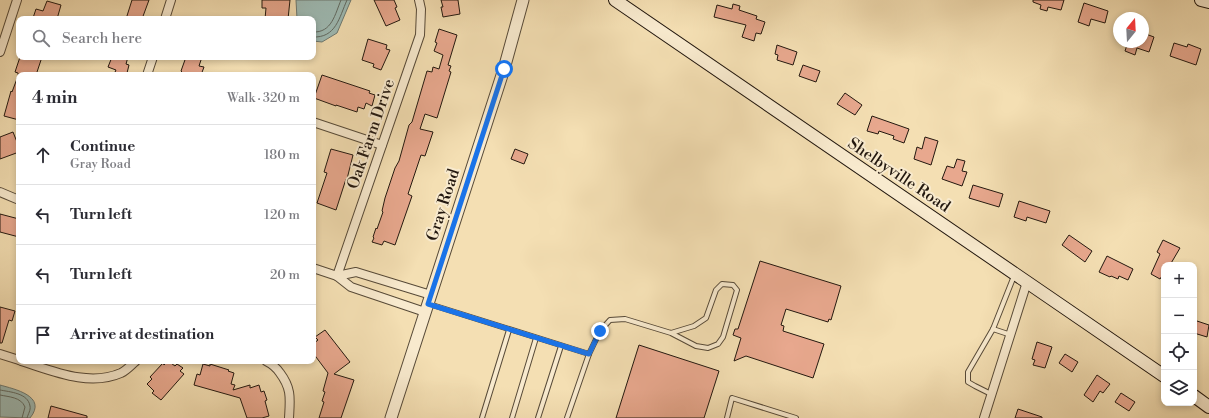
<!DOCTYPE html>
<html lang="en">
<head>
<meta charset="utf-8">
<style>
  body { margin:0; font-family:"Libre Bodoni",serif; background:#f7f7f7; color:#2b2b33 }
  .controls { position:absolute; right:12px; bottom:12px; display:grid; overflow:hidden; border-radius:8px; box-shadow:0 2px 6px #0003 }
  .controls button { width:36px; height:36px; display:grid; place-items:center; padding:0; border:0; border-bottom:1px solid #e1e1e2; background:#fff; color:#2b2b33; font:20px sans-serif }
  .compass { position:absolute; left:1113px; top:12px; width:36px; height:36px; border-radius:50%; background:#fff; box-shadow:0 2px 6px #0003; rotate:18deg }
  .stop { position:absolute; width:12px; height:12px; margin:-9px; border:3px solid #1a73e8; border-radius:50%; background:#fff }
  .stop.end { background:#1a73e8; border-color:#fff; box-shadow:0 1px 4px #0008 }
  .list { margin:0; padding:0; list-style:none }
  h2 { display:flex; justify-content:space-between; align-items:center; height:52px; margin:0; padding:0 16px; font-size:17px }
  h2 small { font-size:13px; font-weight:400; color:#7c7c81 }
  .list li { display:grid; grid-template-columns:26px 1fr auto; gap:12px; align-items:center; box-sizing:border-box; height:60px; padding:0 16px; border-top:1px solid #e1e1e2 }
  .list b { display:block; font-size:15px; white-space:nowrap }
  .list p { margin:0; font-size:13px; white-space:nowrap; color:#7c7c81 }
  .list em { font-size:13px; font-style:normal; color:#7c7c81 }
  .icon { flex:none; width:22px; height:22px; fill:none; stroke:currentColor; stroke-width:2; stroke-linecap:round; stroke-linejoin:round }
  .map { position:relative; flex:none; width:1209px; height:418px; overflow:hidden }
  .search { position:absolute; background:#fff; box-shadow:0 2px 6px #0003; left:16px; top:16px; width:300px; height:44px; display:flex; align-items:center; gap:10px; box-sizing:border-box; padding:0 14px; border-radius:8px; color:#7c7c81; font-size:15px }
  .panel { position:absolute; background:#fff; box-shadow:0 2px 6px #0003; left:16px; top:72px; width:300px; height:292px; border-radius:8px }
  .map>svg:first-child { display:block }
</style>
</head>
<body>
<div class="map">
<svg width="1209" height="418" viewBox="0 0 1209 418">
  <rect width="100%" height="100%" fill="#f4dfb3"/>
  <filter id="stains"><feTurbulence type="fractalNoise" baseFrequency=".005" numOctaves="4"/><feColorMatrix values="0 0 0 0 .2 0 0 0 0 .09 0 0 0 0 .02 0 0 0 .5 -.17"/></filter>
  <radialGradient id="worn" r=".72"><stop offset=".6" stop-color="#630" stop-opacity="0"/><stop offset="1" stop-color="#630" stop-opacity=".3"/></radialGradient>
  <!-- water -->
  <g fill="#9ebbb5" stroke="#6d7a73">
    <path d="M296,0H351L337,33L322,42L313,41V19H297Z"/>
    <path d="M0,385C14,389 48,396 30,418L0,417Z"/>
  </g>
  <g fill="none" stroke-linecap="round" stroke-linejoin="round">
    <!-- shore -->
    <g stroke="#606a62" stroke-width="1">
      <path d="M313,32C332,33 335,14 341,0"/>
      <path d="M313,37C336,38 339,18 347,0"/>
      <path d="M0,390C10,392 28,393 30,406C31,410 28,414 27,418"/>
      <path d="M0,395C9,397 21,397 25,407L22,418"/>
    </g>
  </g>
  <!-- building -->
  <g fill="#e8a88e" stroke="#23180f">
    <path d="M132,0H149L142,19H126Z"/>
    <path d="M262,0H290L288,19H265L266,8H262Z"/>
    <path d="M374,0H394L397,7L395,8L400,20L386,26Z"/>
    <path d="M441,0H458L460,14L443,17L441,7H443Z"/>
    <path d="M1033,0H1064L1061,10L1048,7L1047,11L1040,9L1041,5L1033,2Z"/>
    <path d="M47,1L61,5L57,19H38L33,18L36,9L43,11Z"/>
    <path d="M1084,3L1108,11L1105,23L1091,19L1089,26L1078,22Z"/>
    <path d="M733,4L740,6L739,10L757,16L756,19L765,22L761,34L756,33L754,41L742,37L746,25L714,17L717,5L732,9Z"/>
    <path d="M439,29L457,35L448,65L451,66L449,71L451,72L437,118L425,114L420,129L433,132L425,156L421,155L408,194L412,196L395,245L384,241L382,245L372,242L374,238L373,237L376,228L377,229L383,212L382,211L385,198L395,168L399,161L409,125L412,122L427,71L432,72L433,67L439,69L443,55L434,51L437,43L435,42Z"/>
    <path d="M1143,33L1154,37L1149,52L1137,48L1135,55L1125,51L1127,45L1122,43L1123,42H1143Z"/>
    <path d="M368,39L387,45L386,49L390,50L381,70L373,67L374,64L362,60Z"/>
    <path d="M1174,43L1187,47L1188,44L1201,49L1196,65L1170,56Z"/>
    <path d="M777,45L797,52L793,65L777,60L778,55L775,54Z"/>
    <path d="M20,57H42L36,75H18V73L15,72Z"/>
    <path d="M112,57H128L126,64L129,65L127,73H125L124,75L115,72L116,70L108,67Z"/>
    <path d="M186,57H202L199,66L204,67L201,75L196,73V75H181L182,72L181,71Z"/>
    <path d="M803,65L820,71L816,82L799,76Z"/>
    <path d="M322,75L370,91L369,93L375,95L372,106L366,103L364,109L358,107L357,112L336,105V106L314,98Z"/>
    <path d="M18,76H19V120L4,116L11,91L12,92Z"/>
    <path d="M845,93L862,105L855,115L837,104Z"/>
    <path d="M872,116L909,129L904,143L893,139L894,136L879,131L878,134L867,131Z"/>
    <path d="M13,132L19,147V152L0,159V137Z"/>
    <path d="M925,137L938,141L931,165L914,159L917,147L922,149Z"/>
    <path d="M331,149L353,155L347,179H346L336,210L317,203L327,173L324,172Z"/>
    <path d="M515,149L528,154L524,164L511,159Z"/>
    <path d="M957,159L965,161L962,171L967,172L962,186L942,179L947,166L954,168Z"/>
    <path d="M973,185L1003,194L999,207L969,198Z"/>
    <path d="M1019,201L1050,211L1046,223L1027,217L1026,221L1014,217Z"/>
    <path d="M0,214L19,219V237L0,232Z"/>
    <path d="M1069,235L1092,251L1085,262L1062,245Z"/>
    <path d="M1163,240L1180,248L1170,265H1164V273L1160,279L1151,274L1160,254L1157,252Z"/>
    <path d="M1107,256L1133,269L1128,280L1119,276L1118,279L1111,276L1110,277L1099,272Z"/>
    <path d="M760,261L841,286L831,320L829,319L828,322L786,309L781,325L784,326L783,331L824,344L813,378L746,356L734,361L741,338L733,335L735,329H738Z"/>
    <path d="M0,307L15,311L12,321L9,320L2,343H0Z"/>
    <path d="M1194,320L1209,325L1207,337L1194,333Z"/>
    <path d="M325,330L350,362L334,374L354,380L341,418H319L324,402L322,401L325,392L323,391L328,373L313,353V344L318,340L315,337Z"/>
    <path d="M1037,342L1052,347L1045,368L1033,365L1035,360L1032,359Z"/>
    <path d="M639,345L719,371L704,418H616Z"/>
    <path d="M1065,354L1078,362L1072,372L1059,363Z"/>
    <path d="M168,361L175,366L177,364L183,368L180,371L184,374L161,400L152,393L154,391L147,384L152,379L150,377L163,363L164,365Z"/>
    <path d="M203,364L210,366V364L229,370L228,371L234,373L231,384L235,385L233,390L250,385V388L259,385L261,392L264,391L267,400L265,401L269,416L262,418H247L240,398L194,385L197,374L200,375Z"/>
    <path d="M1097,375L1110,384L1103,393L1100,391L1093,402L1084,395Z"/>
    <path d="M1121,393L1135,402L1129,411L1115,402Z"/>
    <path d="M51,406L87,416V418H48Z"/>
    <path d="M1018,409L1042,417V418H1015Z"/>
  </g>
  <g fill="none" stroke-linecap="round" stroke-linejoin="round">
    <!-- service casing -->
    <g stroke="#574a38" stroke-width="6">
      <g id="service">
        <path d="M429,304L589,354"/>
        <path d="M993,329L1011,335"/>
        <path d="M991,394L975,386L968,382V372L993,329L1014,276"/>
        <path d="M482,418L509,330"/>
        <path d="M512,418L536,338"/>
        <path d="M538,418L561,346"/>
        <path d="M567,418L589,354L600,331L610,320L625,319L671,333L694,326L706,318L716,290L722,284L733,285L737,290L723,337L718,344L708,348L696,346L671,333"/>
        <path d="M727,418L732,398L796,418"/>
      </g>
    </g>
    <!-- minor casing -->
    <g stroke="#574a38" stroke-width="10">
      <g id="minor">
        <path d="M165,19L171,0"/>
        <path d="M0,52L17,0"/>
        <path d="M147,75L153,57"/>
        <path d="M313,122L382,145"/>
        <path d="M0,192L19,200"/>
        <path d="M313,268L337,276L420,35L421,9L419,0"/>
        <path d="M425,312L351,287L337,276L356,272L431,295"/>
        <path d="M0,354L19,360"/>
        <path d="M21,361C53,371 89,387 121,373C127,370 131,365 136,361"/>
        <path d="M266,361C272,364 276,367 280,373C292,389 290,399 289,418"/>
        <path d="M984,418L1027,282"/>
      </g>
    </g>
    <!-- tertiary casing -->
    <g stroke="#574a38" stroke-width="13">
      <path id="tertiary" d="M391,418L504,69L523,0"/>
    </g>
    <!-- secondary casing -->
    <g stroke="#23180f" stroke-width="14">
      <g id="secondary">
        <path d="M615,0L1164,376"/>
        <path d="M1201,0L1209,2"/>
        <path d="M1194,396L1209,407"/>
      </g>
    </g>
    <!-- service -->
    <use href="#service" stroke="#f8eace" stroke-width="4"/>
    <!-- minor -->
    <use href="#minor" stroke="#f8eace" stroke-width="8"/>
    <!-- tertiary -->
    <use href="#tertiary" stroke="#f8eace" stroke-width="11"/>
    <!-- secondary -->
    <use href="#secondary" stroke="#f8eace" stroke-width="12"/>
  </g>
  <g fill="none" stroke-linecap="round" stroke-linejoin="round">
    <!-- route -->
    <path stroke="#1a73e8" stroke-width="5" d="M504,69L428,304L589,354L600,331"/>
  </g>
  <g text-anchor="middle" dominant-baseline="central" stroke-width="4" stroke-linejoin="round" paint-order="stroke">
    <!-- street labels -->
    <g font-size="16" fill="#23180f" stroke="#f8eace">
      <text transform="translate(371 134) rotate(-71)">Oak Farm Drive</text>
      <text transform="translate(899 175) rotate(34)">Shelbyville Road</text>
      <text transform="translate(443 205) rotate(-72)">Gray Road</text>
    </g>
  </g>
  <rect width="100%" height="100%" filter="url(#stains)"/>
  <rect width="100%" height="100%" fill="url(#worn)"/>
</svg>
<div class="controls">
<button>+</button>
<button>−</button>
<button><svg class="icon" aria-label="locate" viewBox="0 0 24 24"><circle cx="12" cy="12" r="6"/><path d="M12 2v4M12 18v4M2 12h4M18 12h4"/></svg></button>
<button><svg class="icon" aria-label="layers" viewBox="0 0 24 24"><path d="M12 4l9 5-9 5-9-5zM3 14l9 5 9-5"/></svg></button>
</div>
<svg class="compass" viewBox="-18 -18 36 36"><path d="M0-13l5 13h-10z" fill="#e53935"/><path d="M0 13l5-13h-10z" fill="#7c7c81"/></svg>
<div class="stop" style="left:504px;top:69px"></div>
<div class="stop end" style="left:600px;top:331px"></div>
<div class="search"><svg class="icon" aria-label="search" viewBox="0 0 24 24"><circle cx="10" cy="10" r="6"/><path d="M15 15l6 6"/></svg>Search here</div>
<section class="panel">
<h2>4 min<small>Walk · 320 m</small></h2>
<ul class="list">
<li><svg class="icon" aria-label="ahead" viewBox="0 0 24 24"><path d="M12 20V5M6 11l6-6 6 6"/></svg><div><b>Continue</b><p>Gray Road</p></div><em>180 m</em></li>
<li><svg class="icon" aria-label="left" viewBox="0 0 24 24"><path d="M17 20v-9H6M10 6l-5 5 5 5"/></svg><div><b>Turn left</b></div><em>120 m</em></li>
<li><svg class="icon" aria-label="left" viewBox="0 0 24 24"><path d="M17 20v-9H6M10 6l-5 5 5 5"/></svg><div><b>Turn left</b></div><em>20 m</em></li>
<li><svg class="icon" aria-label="arrive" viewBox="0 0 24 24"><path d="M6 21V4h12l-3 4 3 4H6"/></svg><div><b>Arrive at destination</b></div></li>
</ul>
</section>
</div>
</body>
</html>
